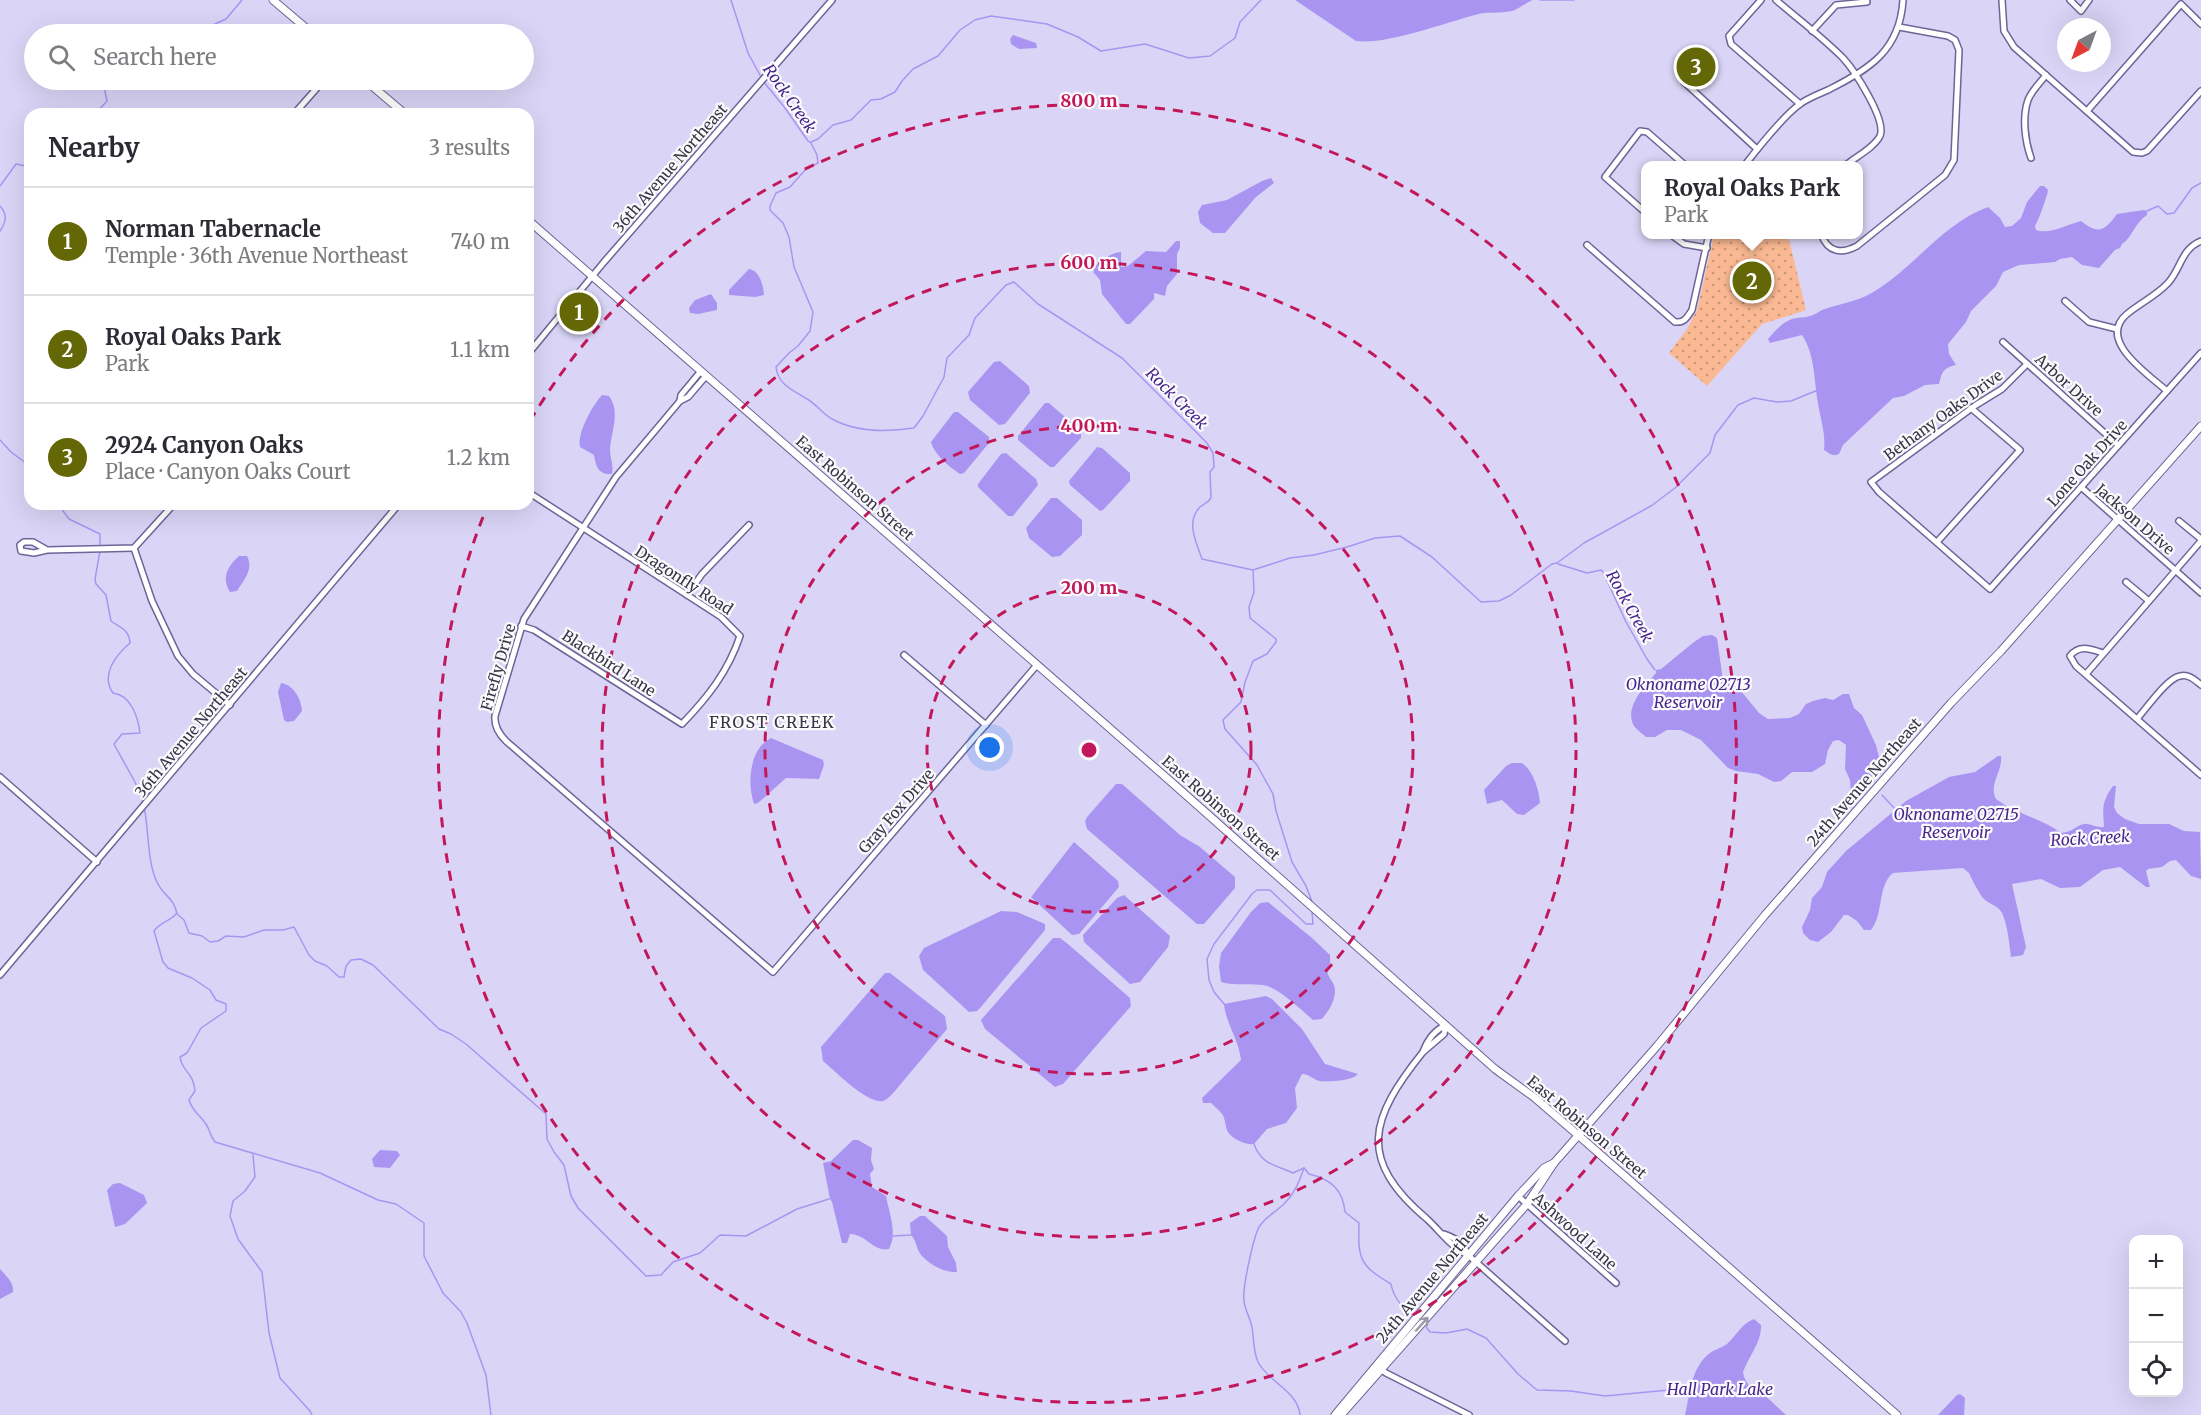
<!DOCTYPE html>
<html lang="en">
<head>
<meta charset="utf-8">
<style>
  body { margin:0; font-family:Merriweather,serif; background:#f7f7f7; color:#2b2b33 }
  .controls { position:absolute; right:18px; bottom:18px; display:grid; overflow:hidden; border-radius:12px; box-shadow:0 6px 24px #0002 }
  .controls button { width:54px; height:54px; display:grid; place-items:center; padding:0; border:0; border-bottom:2px solid #e1e1e2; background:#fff; color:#2b2b33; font:30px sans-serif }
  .compass { position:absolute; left:2057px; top:18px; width:54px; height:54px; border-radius:50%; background:#fff; box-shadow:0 6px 24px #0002; rotate:221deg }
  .you { position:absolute; left:990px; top:748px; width:21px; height:21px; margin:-15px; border:4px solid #fff; border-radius:50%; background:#1a73e8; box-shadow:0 0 0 9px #1a73e833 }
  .badge { display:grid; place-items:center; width:39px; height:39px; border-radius:50%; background:#636705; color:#fff; font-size:20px; font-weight:700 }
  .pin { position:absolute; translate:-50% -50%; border:3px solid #fff; box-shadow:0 2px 6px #0006 }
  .popup { position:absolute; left:1641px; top:161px; width:222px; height:78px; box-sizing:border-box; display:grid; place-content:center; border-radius:12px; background:#fff; filter:drop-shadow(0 2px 4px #0005); font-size:20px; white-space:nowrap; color:#7c7c81 }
  .popup b { font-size:22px; color:#2b2b33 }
  .popup::after { content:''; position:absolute; left:50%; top:100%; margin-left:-12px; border:12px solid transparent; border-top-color:#fff }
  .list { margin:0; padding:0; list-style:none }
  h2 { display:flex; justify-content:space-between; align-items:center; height:78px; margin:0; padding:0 24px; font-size:26px }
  h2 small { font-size:20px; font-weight:400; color:#7c7c81 }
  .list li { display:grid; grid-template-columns:39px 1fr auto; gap:18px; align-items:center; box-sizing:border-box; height:108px; padding:0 24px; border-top:2px solid #e1e1e2 }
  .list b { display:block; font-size:22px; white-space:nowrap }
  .list p { margin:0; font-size:20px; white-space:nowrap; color:#7c7c81 }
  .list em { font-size:20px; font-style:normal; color:#7c7c81 }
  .icon { flex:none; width:33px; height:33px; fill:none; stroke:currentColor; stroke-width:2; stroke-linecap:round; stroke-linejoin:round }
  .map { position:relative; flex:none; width:2201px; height:1415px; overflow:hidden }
  .search { position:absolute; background:#fff; box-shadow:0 6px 24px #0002; left:24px; top:24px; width:510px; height:66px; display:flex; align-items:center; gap:15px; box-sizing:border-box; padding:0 21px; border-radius:33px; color:#7c7c81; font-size:22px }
  .panel { position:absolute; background:#fff; box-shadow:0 6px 24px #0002; left:24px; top:108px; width:510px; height:402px; border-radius:18px }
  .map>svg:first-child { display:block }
</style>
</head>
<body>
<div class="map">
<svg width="2201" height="1415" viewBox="0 0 2201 1415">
  <defs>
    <pattern id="park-dots" width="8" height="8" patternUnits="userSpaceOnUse" patternTransform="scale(1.5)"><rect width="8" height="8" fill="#fab992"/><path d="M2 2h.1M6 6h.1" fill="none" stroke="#cb9779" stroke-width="1.8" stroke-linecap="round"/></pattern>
  </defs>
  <rect width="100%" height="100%" fill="#dad5f7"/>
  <!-- park -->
  <path fill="url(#park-dots)" d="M1714,235H1788L1806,310L1762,324L1707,386L1669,353L1687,329L1697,310Z"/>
  <!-- water -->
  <g fill="#a995f1">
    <path d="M1295,0H1533C1527,2 1517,10 1512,11C1500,14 1487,11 1475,15C1444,23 1387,45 1356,41Z"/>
    <path d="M1013,35L1036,43L1037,48L1019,49L1011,44L1010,39Z"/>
    <path d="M1271,178L1274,183L1256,197L1225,233H1213L1200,223L1198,212L1202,205L1227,200L1262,181Z"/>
    <path d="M2040,186H2044L2048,190C2048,194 2038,222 2035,226L2036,230C2050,235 2068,224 2081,221C2099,235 2104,231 2117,214L2144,210L2147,211V215C2134,224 2132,238 2122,244L2120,248L2115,250L2099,268L2082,265L2072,257L2060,259L2055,262L2019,265L2003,272L1996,286L1971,311L1966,322L1948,344L1949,354L1956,365C1942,368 1942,373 1939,384L1925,385L1904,396L1893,398L1843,445L1839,454C1832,457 1829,453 1824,450C1826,434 1820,418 1818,403C1814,381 1815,354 1802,335L1770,343L1768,339C1775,331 1785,319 1797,318C1801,317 1805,318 1810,316C1814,315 1818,312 1822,310C1838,304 1855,302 1870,294C1913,270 1941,224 1988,207L2000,218L2005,227L2012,226L2021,218L2027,202Z"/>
    <path d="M1176,241H1180V248L1177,254V274L1167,286L1165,296L1154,293V299L1130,324H1126L1102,294L1100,280L1094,273L1093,268C1101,261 1110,253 1121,252V267L1128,266L1146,251L1166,252Z"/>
    <path d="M749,269C760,271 763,285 764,295L755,297L729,295V290Z"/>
    <path d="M711,294L717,303V310L698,314L690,313L689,308L695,300Z"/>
    <path d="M1000,361L1029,386L1030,393L1005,424L999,425L970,400L968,392L994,362Z"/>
    <path d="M602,395L609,396C621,412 611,432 610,450C610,458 614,466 612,474C598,475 596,466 594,455L580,447C577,433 592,406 602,395Z"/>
    <path d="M1045,403H1049L1081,431V438L1054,467H1050L1018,440V436Z"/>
    <path d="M954,412H958L989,437V443L964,473L960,474C949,467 934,454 931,442Z"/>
    <path d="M1097,447L1102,448L1130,473V481L1103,510L1100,511L1070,485L1069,481Z"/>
    <path d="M1006,453L1036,479L1038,485L1013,516H1008L978,487V484L1001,454Z"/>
    <path d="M1051,498H1057L1082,520V535L1060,556L1052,557L1029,538L1026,528Z"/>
    <path d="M239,556H247C254,569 244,580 237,591L230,592C221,577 228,566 239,556Z"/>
    <path d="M1712,635L1717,638L1723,680L1741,691L1759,713L1768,719L1790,718L1799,714L1806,704L1813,701L1825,698L1833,700L1843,694H1849L1854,708L1862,715L1876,745L1881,765L1854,797H1851L1850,780L1845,769L1846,745L1839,740L1833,741L1828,750L1825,764L1812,772H1792L1781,781L1774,782L1758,774L1736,771L1728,768L1701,740L1681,730H1667L1655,737H1646C1642,733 1635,729 1633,724C1625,706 1645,686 1656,673V670L1661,669L1694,642L1703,636Z"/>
    <path d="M281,683C294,685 301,699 302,711L294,721L287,722L284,720L278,692Z"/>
    <path d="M771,738L823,760L824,765L819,779L786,778L758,803L754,804C747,784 749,749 771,738Z"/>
    <path d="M1998,756H2001C2003,771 1988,785 1996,799C2016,814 2041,818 2061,833C2074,832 2076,825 2084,824C2089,823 2096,828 2104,827C2103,808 2101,803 2113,786H2116L2114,807L2117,813L2125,819L2139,824H2169L2184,831L2200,832L2201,879L2191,876L2176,860L2170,861L2162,867L2148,869L2146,871L2150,887H2146L2120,867L2103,870L2080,887L2060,888L2041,879L2012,884L2026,947L2023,955L2011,957C2009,943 2008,926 2002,913C1997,904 1989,905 1983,898C1979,893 1971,878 1969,873L1963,868L1893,873C1877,886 1884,914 1871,930H1864L1857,921L1848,915H1844L1831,932L1818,942L1810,940L1803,933L1802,927L1810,910L1812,898L1822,887L1827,872L1846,851L1906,801L1949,777L1975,772Z"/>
    <path d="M1512,763H1522C1533,771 1539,789 1540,803L1524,815L1517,814L1502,800L1487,804L1484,790L1506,766Z"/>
    <path d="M1116,784H1122L1180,835L1200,847L1235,877V888L1204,924H1197L1087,829L1085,821L1087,817Z"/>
    <path d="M1074,842L1118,881L1119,887L1079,934L1072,935L1031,897Z"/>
    <path d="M1124,895L1170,936L1168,947L1140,982L1130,984L1084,942L1083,935L1117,898Z"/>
    <path d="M1268,902L1312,938L1330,955V963L1327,971C1328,977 1332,980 1334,985C1338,997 1329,1011 1322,1019L1313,1020C1301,1010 1278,987 1263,985C1249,983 1235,986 1221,982L1219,966L1221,953L1251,912L1260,903Z"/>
    <path d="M1001,911L1017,912L1045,924V930L981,1007L977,1011L969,1012L923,970L919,956L924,948Z"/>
    <path d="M1053,938H1060L1068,944L1130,998L1131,1006L1063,1084L1055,1087L985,1029L981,1020Z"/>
    <path d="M885,973H890L945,1016L947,1029L894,1092C891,1095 888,1099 883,1101C867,1104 835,1071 823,1061L821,1047Z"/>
    <path d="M1266,996L1272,999L1302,1029L1325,1064L1358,1074C1352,1081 1329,1082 1320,1081C1313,1080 1310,1074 1302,1074L1295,1088L1297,1108L1286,1123L1267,1129L1254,1144C1246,1145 1233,1140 1228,1132C1225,1127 1226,1120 1222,1114C1219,1110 1215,1107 1211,1103H1203L1202,1098L1241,1060C1239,1040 1226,1024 1224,1004Z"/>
    <path d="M853,1140H858L872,1148L871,1160L874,1169L870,1174L872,1187L886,1196C889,1213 898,1234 889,1249C873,1252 866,1234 850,1234L847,1243H842L832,1202L830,1199L823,1163L831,1161Z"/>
    <path d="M380,1150L397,1151L400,1155L390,1168L374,1167L372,1159Z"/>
    <path d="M120,1183L144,1195L147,1203L125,1224L115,1227L107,1190L113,1184Z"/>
    <path d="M920,1216H925L947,1236L948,1247L956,1263L957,1272C944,1273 926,1263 919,1252C916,1246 916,1240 911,1235L910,1223Z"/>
    <path d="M0,1269C6,1276 14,1282 13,1292L0,1299Z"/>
    <path d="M1754,1319L1761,1325C1762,1342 1749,1356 1743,1372C1745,1385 1752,1388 1762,1394C1771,1400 1778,1408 1786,1415H1685C1690,1394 1691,1367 1710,1353C1715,1349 1722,1348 1727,1344C1736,1336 1742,1323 1754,1319Z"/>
    <path d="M1960,1394L1965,1398L1964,1415H1938L1957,1395Z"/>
  </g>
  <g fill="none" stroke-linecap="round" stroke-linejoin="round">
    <!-- stream -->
    <g stroke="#a995f1" stroke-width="1.5">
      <path d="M731,0L748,53L761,77"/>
      <path d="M1540,0H1574"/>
      <path d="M193,34L226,19L242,0"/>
      <path d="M763,81L785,108L808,141L811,143L817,155L818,163L806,169L790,187L776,193L770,206V210L783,223L789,237L794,267L813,312L810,331L798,346L789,353L776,367C778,385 793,390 807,399C816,404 823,414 832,419C856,432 888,432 914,428L923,416L944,377L947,358L969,335L975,318L1006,285L1014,282L1038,304L1122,358L1207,443L1213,453L1214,467L1210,472L1211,498C1208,503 1204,504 1200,507C1185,522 1197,544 1202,559L1253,570L1290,558L1314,555L1347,547L1375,538L1400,536L1432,557L1481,602L1499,601L1511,595L1552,564L1557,563L1584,543L1651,506L1675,488L1710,453L1715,435L1738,405L1754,398L1777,402L1791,401L1818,390"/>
      <path d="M95,114L107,101L103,82L104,80"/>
      <path d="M811,142L818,139L833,125L851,120L871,100L881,99L895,92L902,81L913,69L938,56L960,30L975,20L991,16L1047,24L1078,37L1101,51L1145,44L1189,58L1210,56L1235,38L1240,22L1261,0"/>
      <path d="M0,186L16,164L30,167"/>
      <path d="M0,206C8,215 6,222 0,231"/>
      <path d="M2147,211L2158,206L2167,214L2174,213L2192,188L2201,183"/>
      <path d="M0,440L11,452L30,466"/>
      <path d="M58,504L69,519L100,534V546"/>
      <path d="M100,551L95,579L96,584L106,595L111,621C120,628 129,629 130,643C116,655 100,675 113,693C131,695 138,717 140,733L122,734L114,744L115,746L135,782L143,802"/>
      <path d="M1558,564L1587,573L1601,570L1603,572L1626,622L1647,659L1655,670"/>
      <path d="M1253,570L1254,592L1249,607L1250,618L1276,639V642L1267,654L1253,661L1245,682L1241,702L1223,720L1225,729L1257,765L1273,794L1276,811L1292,862L1306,886L1313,904"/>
      <path d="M1882,795L1896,810"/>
      <path d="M144,807C149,829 147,862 157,882C163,896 174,897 177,914L184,920L189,933L202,936L210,942L218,941L226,936L244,937L264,930H283L294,927L309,955L315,961L327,966L339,977H344L346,966L351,960L361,959L373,965L439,1029L451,1034L466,1044L546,1114L547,1139L554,1152L564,1165L571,1196L578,1208L646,1276L661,1275L673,1262L700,1253L720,1235L746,1236L797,1209L829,1199"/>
      <path d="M176,914C169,922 160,922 154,931L163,962L168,968L192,978L210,990L216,1000L226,1004V1011L201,1028L187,1053L180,1057C182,1072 193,1071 195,1091L189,1100C192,1111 200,1115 206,1124C210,1130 210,1136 215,1142L320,1173L378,1200L396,1204L424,1223V1256L443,1293L461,1312L467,1323L486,1375L491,1415"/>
      <path d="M1225,1005L1214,992L1209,980L1207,959L1214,944L1252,894L1257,890H1270L1306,924H1313L1312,912"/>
      <path d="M1254,1144C1261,1164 1275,1165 1293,1173L1304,1168L1309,1174C1330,1179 1343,1189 1345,1212L1359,1223C1358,1259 1359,1265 1391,1284C1393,1296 1402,1307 1412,1315"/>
      <path d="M253,1155L255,1177L245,1191L233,1201L230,1216L238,1239L262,1272L269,1333L280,1378L310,1411L312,1415"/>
      <path d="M893,1236L911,1235"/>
      <path d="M1426,1327L1430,1332L1446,1333L1467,1329L1486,1338L1518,1374L1537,1390L1571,1391L1605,1396L1669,1390L1690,1395"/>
      <path d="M1300,1415C1298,1391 1268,1382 1258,1362C1253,1351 1254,1339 1252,1327C1250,1318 1245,1310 1244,1301C1242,1288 1253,1241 1258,1229C1263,1218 1276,1212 1284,1204C1295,1193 1299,1182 1304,1168"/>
    </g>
    <!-- minor casing -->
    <g stroke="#6e6497" stroke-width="8">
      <g id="minor">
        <path d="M1761,0L1729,36L1731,44L1800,104"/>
        <path d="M1776,0C1798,19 1822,37 1843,58C1854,70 1887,120 1880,136C1874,148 1855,157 1845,166"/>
        <path d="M2002,0L2004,31L2014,47L2133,152L2142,153L2147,151L2201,91"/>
        <path d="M2070,0L2081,11L2089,0"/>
        <path d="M1812,31L1836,5L1867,2"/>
        <path d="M1684,82L1757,149"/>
        <path d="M2087,111L2181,4L2201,24"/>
        <path d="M294,114L324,80"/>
        <path d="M2031,158C2025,141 2022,118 2028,100C2032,90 2040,83 2046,75"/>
        <path d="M1744,166C1758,148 1782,117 1800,104C1808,98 1819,94 1828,90C1870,69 1900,50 1903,0"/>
        <path d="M1646,213L1605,177L1640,131L1647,132L1686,166"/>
        <path d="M1670,234L1684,244L1707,248"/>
        <path d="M1821,234C1828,253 1842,254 1857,246L1945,175L1954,160L1959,50L1955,40L1948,36L1899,27"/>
        <path d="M1587,245L1675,322C1685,323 1687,317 1692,310L1709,234"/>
        <path d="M2065,301L2089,322L2117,329"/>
        <path d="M2003,342L2118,445"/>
        <path d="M528,354L604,262L832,0"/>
        <path d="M2027,364L2002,389L1976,405L1871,482L1879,492L1990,589L2201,353"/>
        <path d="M701,371L681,395L680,401L616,477L524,619L495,716C494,726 499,734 506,741L773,972L1037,665"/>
        <path d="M2167,391C2148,374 2096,340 2127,314C2140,303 2156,296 2168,283C2181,269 2181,249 2201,241"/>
        <path d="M680,401L688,397L706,376"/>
        <path d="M2081,487L2201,593"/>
        <path d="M2179,521L2201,539"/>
        <path d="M1937,542L2020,450L1971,408"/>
        <path d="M134,548L152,601L178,656L193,674L230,705"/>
        <path d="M47,550L33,542H24L20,545L21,551L34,553L47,550L134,548L174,504"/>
        <path d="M2126,582L2149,601"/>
        <path d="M687,595L702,574L749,525"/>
        <path d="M521,626L534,630L682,724C707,698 728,672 740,636L721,617L528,492"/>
        <path d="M2103,653C2091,649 2079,644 2070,656L2076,666L2201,775"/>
        <path d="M904,655L986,725"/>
        <path d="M2086,674L2201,541"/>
        <path d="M2137,719C2146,709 2167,678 2180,676C2189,674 2195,680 2201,685"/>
        <path d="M0,777L97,862"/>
        <path d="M0,975L399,504"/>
        <path d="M1446,1025L1444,1034L1423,1052C1427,1041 1435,1030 1446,1025Z"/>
        <path d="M1423,1052C1370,1118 1356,1159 1427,1219C1440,1231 1452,1248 1468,1255L1565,1341"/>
        <path d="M1518,1196L1616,1283"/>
        <path d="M1444,1234C1456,1238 1463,1243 1468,1255"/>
        <path d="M1378,1367L1386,1373L1469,1415"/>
      </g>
    </g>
    <!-- tertiary casing -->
    <g stroke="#6e6497" stroke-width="9">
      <g id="tertiary">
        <path d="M273,0L313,34"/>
        <path d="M365,80L405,114"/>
        <path d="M528,220L1169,780L1495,1069L1535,1098L1578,1135L1897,1415"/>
        <path d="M1335,1415L1518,1196L1544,1168L1554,1163"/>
        <path d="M1341,1415L1527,1204L1554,1163L1657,1046L1765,915L1951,703L2001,651L2201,426"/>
      </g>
    </g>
    <!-- minor -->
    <use href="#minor" stroke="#fff" stroke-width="5"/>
    <!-- tertiary -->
    <use href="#tertiary" stroke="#fff" stroke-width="7"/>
  </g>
  <!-- one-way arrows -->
  <defs><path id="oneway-shaft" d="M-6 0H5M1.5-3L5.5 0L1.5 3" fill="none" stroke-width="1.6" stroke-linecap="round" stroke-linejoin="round" transform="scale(1.5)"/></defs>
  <use stroke="#9c9aa4" href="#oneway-shaft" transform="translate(1422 1324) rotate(-48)"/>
  <!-- distance rings -->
  <g fill="none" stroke="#c2185b" stroke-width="3" stroke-dasharray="10 8">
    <circle cx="1089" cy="750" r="162"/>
    <circle cx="1089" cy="750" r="324"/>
    <circle cx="1089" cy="750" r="487"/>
    <path d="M530 421A649 649 0 1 1 487 507"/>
  </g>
  <g text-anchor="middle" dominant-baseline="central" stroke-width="4.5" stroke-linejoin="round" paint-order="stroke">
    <!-- street labels -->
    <g font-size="15" fill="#38344a" stroke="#fbfbfb">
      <text transform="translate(670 168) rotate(-49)">36th Avenue Northeast</text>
      <text transform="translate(2069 385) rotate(42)">Arbor Drive</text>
      <text transform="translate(1943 415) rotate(-36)">Bethany Oaks Drive</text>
      <text transform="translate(2087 463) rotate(-48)">Lone Oak Drive</text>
      <text transform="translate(855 488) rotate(41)">East Robinson Street</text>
      <text transform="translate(2135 519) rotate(41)">Jackson Drive</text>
      <text transform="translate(684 580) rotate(33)">Dragonfly Road</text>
      <text transform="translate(609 663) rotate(33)">Blackbird Lane</text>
      <text transform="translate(498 667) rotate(-74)">Firefly Drive</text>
      <text transform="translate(191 732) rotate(-50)">36th Avenue Northeast</text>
      <text transform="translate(1864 782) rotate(-49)">24th Avenue Northeast</text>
      <text transform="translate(1221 808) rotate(41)">East Robinson Street</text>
      <text transform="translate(896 811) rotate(-49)">Gray Fox Drive</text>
      <text transform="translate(1587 1127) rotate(40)">East Robinson Street</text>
      <text transform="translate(1575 1231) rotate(42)">Ashwood Lane</text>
      <text transform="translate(1432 1278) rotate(-50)">24th Avenue Northeast</text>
    </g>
    <!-- water labels -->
    <g font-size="16" font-style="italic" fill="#48248e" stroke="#fbfbfb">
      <text transform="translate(790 98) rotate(55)">Rock Creek</text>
      <text transform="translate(1177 398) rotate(45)">Rock Creek</text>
      <text transform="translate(1630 606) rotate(61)">Rock Creek</text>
      <text x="1688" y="684">Oknoname 02713<tspan x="1688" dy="18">Reservoir</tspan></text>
      <text x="1956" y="814">Oknoname 02715<tspan x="1956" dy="18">Reservoir</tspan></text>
      <text transform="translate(2090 838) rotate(-3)">Rock Creek</text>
      <text x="1720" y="1389">Hall Park Lake</text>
    </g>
    <!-- neighbourhood labels -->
    <g font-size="16" letter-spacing="1.5" fill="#38344a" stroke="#fbfbfb">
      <text x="772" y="722">FROST CREEK</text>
    </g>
  </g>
  <circle cx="1089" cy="750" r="9" fill="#c2185b" stroke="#fbfbfb" stroke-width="3"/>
  <g font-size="18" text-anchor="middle" font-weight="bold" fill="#c2185b" stroke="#fbfbfb" stroke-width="4.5" stroke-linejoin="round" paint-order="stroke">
    <text x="1089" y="107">800 m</text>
    <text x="1089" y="269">600 m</text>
    <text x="1089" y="432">400 m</text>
    <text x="1089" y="594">200 m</text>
  </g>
</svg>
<div class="controls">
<button>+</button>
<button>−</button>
<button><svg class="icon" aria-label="locate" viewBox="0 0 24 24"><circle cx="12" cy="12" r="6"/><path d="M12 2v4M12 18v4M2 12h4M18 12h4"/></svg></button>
</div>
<svg class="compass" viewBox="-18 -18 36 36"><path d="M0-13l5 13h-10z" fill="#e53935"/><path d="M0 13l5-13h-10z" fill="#7c7c81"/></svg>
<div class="you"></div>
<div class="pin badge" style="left:579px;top:312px">1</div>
<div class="pin badge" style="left:1752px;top:281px">2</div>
<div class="popup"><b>Royal Oaks Park</b>Park</div>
<div class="pin badge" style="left:1696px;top:67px">3</div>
<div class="search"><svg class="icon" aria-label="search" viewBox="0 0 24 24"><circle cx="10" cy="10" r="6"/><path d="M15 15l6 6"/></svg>Search here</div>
<section class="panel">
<h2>Nearby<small>3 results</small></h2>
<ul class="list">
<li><span class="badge">1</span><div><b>Norman Tabernacle</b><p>Temple · 36th Avenue Northeast</p></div><em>740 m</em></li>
<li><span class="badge">2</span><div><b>Royal Oaks Park</b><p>Park</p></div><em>1.1 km</em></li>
<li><span class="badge">3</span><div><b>2924 Canyon Oaks</b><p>Place · Canyon Oaks Court</p></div><em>1.2 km</em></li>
</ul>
</section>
</div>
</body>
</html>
